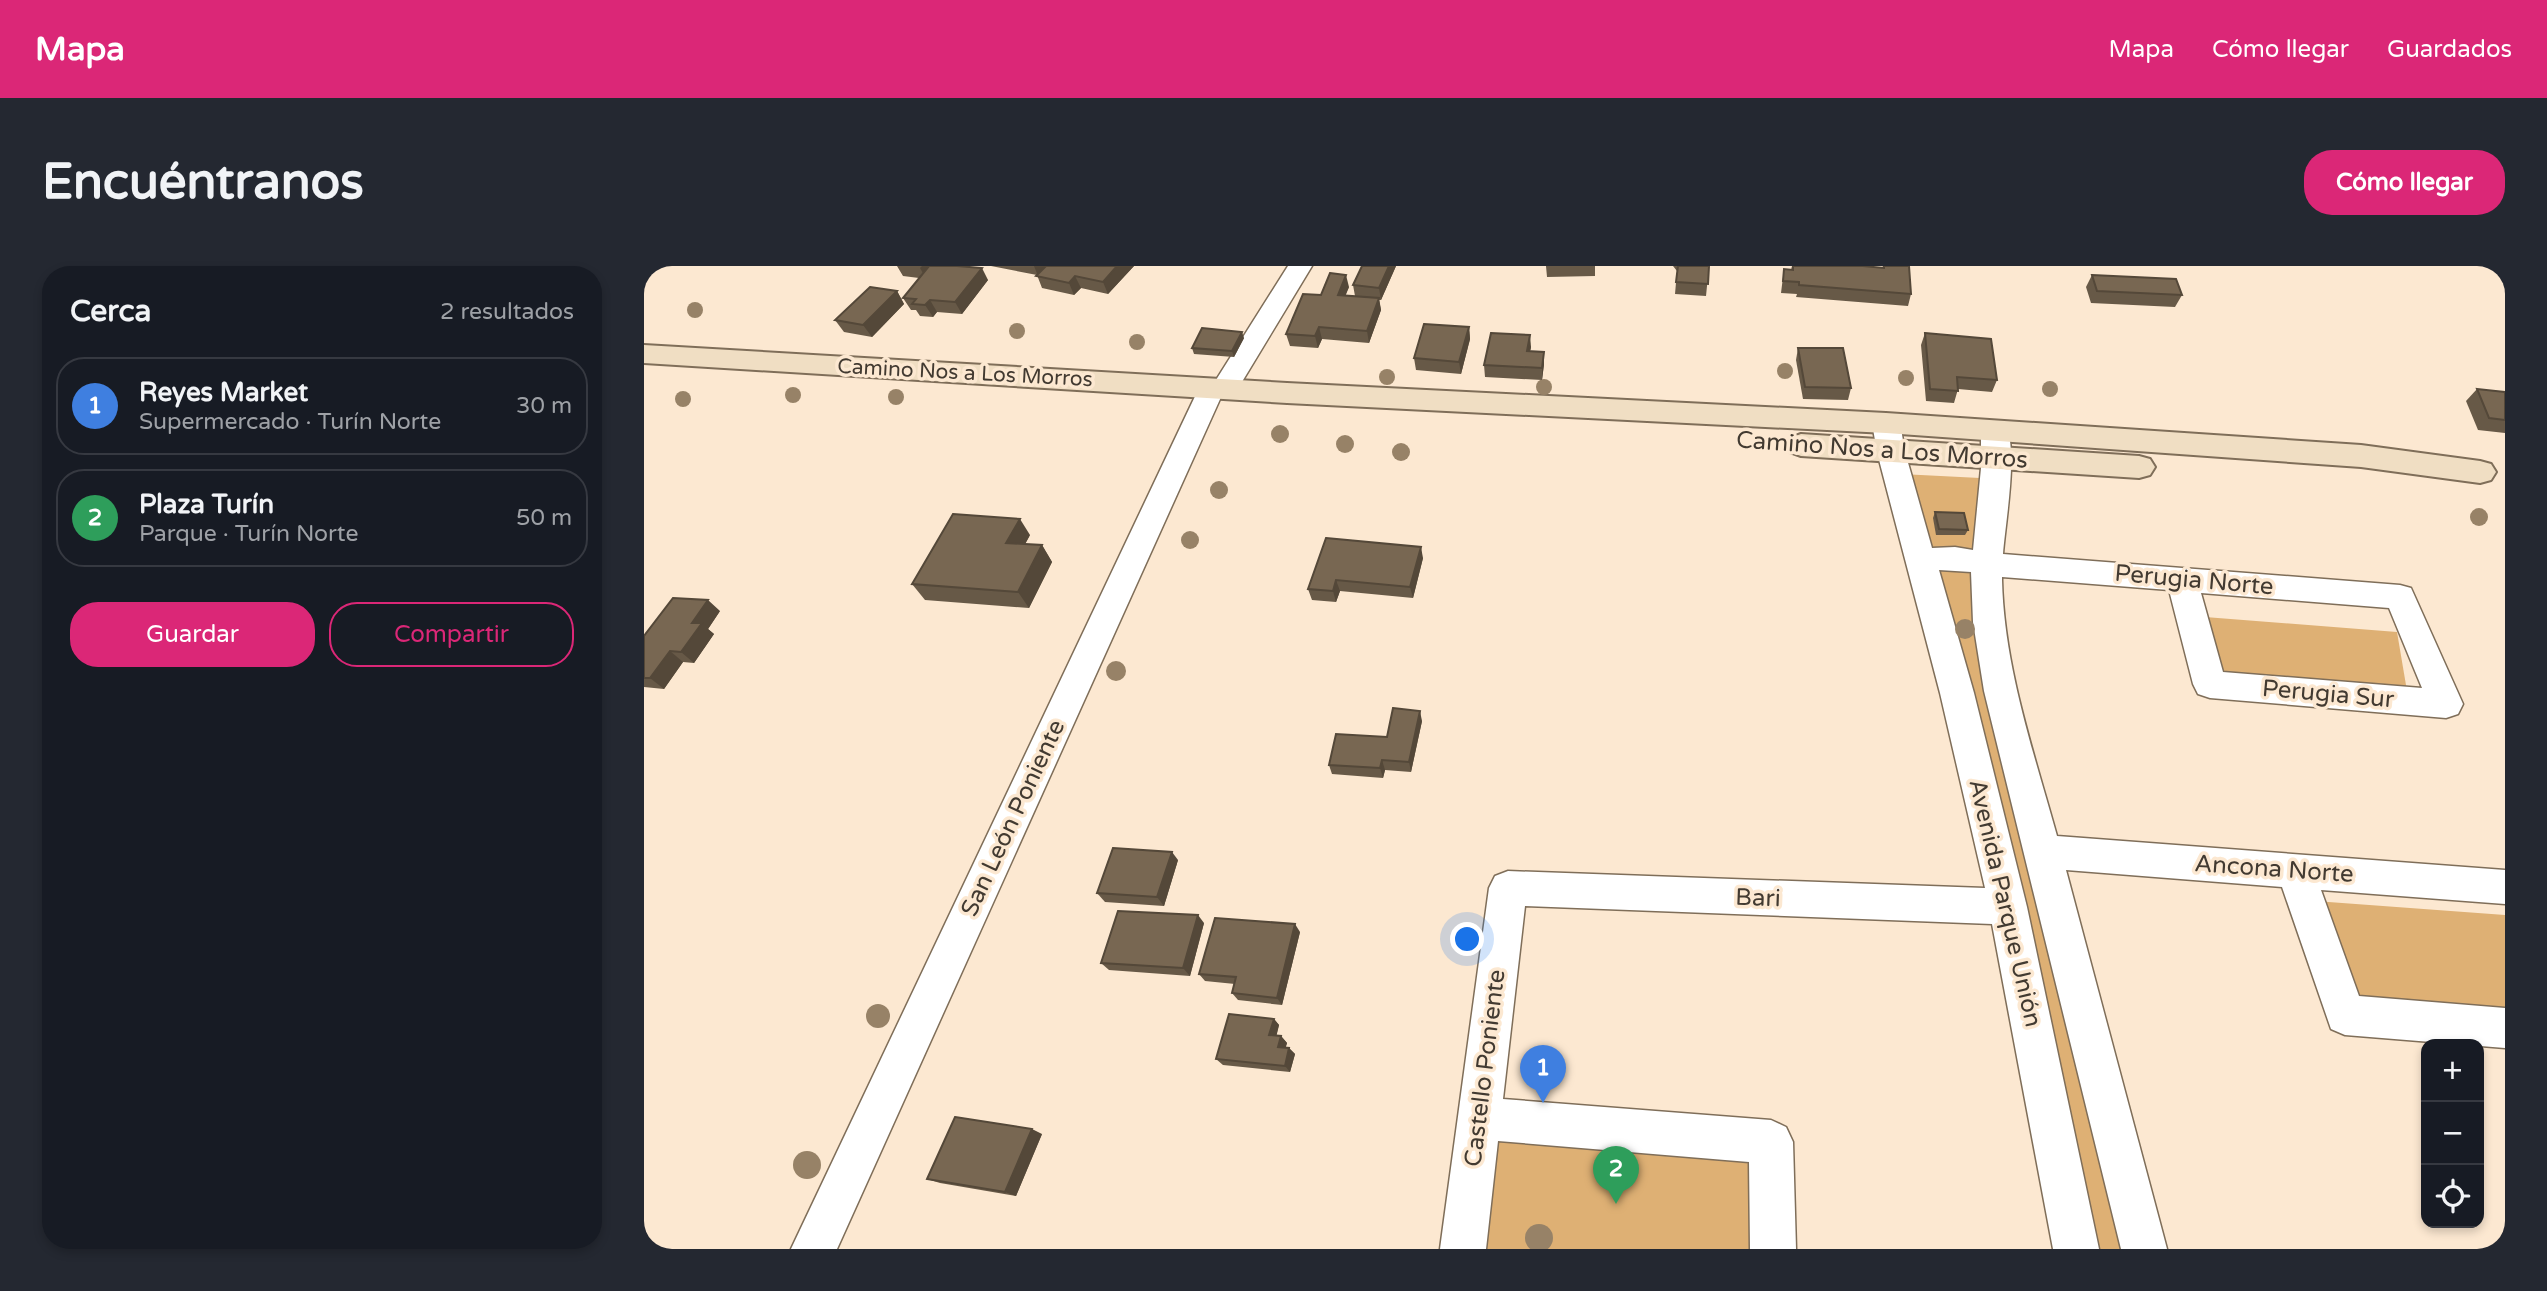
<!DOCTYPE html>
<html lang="es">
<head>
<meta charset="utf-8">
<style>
  body { margin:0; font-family:"Varela Round",sans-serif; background:#242831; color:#f1f3f6 }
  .controls { position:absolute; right:21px; bottom:21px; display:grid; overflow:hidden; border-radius:14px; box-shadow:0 4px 10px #0003 }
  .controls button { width:63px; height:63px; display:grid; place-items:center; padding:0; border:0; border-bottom:2px solid #363941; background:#171b24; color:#f1f3f6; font:35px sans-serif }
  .you { position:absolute; left:824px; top:674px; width:24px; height:24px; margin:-18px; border:5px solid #fff; border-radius:50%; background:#1a73e8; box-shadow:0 0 0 10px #1a73e833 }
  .badge { display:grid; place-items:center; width:46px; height:46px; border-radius:50%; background:#db2777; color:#fff; font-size:23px; font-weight:700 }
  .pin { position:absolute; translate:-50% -58px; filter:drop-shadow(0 2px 4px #0008) }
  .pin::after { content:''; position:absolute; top:37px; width:24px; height:21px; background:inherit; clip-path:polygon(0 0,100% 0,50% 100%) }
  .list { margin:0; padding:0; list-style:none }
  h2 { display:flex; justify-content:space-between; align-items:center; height:91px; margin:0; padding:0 28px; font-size:30px }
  h2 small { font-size:23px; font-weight:400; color:#9ea1a6 }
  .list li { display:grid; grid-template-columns:46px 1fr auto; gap:21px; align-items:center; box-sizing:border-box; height:98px; margin:0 14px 14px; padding:0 14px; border:2px solid #363941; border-radius:28px }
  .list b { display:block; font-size:26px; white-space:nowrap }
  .list p { margin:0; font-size:23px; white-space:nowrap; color:#9ea1a6 }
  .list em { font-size:23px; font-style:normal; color:#9ea1a6 }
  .actions { display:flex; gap:14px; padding:21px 28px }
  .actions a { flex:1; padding:16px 0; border:2px solid #db2777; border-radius:28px; text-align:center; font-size:24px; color:#db2777 }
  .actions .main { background:#db2777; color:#fff }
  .icon { flex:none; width:38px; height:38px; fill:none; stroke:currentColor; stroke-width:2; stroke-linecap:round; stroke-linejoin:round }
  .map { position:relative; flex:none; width:1861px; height:983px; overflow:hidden; border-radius:28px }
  header { display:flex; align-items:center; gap:42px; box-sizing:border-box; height:98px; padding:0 35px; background:#db2777; color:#fff }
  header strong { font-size:33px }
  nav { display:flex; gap:38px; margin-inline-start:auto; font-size:24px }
  .intro { display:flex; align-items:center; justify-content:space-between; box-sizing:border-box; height:168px; padding:0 42px }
  h1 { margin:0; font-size:49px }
  .button { padding:18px 32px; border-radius:28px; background:#db2777; color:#fff; font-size:24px; font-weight:700 }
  main { display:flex; gap:42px; padding:0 42px }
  aside { flex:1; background:#171b24; border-radius:28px; box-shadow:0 4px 10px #0003 }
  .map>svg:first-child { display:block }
</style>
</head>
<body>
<header>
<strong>Mapa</strong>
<nav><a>Mapa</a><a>Cómo llegar</a><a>Guardados</a></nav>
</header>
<div class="intro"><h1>Encuéntranos</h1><a class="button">Cómo llegar</a></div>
<main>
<aside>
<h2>Cerca<small>2 resultados</small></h2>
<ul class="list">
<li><span class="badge" style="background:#3f7fe0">1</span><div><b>Reyes Market</b><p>Supermercado · Turín Norte</p></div><em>30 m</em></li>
<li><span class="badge" style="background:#2e9e5b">2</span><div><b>Plaza Turín</b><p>Parque · Turín Norte</p></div><em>50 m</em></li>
</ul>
<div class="actions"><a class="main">Guardar</a><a>Compartir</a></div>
</aside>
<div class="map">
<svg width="1861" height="983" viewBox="0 0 1861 983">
  <rect width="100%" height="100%" fill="#fce8d1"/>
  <!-- green -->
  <g fill="#deb074">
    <path d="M1257,208L1336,212L1330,357L1483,983H1446Z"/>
    <path d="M1561,351L1753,366L1763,425L1581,409Z"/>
    <path d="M1671,635L1861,649V750L1708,738Z"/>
    <path d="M842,871L1109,893L1110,983H828Z"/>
  </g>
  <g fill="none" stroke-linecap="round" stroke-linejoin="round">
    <!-- minor casing -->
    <g stroke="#7f6e59" stroke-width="3">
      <g id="minor">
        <path d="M644,0H668L590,129L577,131L193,983H147L555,122L558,116L572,114Z"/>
        <path d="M1242,148L1252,150L1256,157L1261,186L1288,282L1311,281L1329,284L1337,202V165L1341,158L1351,156L1361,158C1375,181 1361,259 1359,288L1756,319L1767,322L1819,438L1814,448L1802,452L1566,432L1554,428L1549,418L1525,324L1358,311V314C1360,401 1390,487 1413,570L1861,604V638L1677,624L1715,730L1861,742V782L1701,769L1687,763L1638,621L1422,604L1523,983H1477L1340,425L1329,356L1327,306L1295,304L1330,427L1383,641L1455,983H1409L1348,658L881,640L859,833L1127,854L1142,861L1149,876L1152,983H1106L1105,896L854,875L842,983H796L845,622L851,610L864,605L1341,622L1296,427L1233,186L1228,157L1232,150ZM1557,327L1745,342L1778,422L1579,406Z"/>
      </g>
    </g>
    <!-- secondary casing -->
    <g stroke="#7f6e59" stroke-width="4">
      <g id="secondary">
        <path d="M0,79L643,117L1242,147L1717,179L1836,195L1847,198L1852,206L1847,214L1836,217L1717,201L1242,167L643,137L0,97Z"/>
        <path d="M1157,168L1495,190L1506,193L1511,201L1506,209L1495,212L1157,190L1146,186L1141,179L1146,172Z"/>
      </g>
    </g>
    <!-- minor -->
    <use href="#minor" fill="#fff" fill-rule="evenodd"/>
    <!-- secondary -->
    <use href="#secondary" fill="#f0dec3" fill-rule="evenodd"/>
  </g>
  <!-- trees -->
  <g fill="#978267">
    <circle cx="51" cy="44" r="8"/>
    <circle cx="373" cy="65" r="8"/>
    <circle cx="493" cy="76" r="8"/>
    <circle cx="1141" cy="105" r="8"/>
    <circle cx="743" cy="111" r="8"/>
    <circle cx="1262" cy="112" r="8"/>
    <circle cx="900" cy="121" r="8"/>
    <circle cx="1406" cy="123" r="8"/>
    <circle cx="149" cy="129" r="8"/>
    <circle cx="252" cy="131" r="8"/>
    <circle cx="39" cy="133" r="8"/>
    <circle cx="636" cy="168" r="9"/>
    <circle cx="701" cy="178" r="9"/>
    <circle cx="757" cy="186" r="9"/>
    <circle cx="575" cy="224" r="9"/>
    <circle cx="1835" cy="251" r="9"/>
    <circle cx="546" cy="274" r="9"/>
    <circle cx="1321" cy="363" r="10"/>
    <circle cx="472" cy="405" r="10"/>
    <circle cx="234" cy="750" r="12"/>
    <circle cx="163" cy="899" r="14"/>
    <circle cx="895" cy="972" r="14"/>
  </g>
  <!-- wall -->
  <g fill="#675947">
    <path d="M253,0H313L344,14L318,48L293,46L289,51L276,50L272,44H267L259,32L275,12L259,10Z"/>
    <path d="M347,0H490L464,28L437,22L430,29L398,22L393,9Z"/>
    <path d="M718,0H752L737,34H735L737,44L725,77L678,73L674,82L646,80L642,68L677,29L705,21L701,29L711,30L709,19Z"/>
    <path d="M902,0H951V10L903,11Z"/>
    <path d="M1029,0H1065L1062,30L1031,28L1033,5Z"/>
    <path d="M1148,0H1219L1238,2L1239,0H1265L1267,28L1264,40L1152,31L1153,28L1137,27L1140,3L1147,4Z"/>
    <path d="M1448,9L1538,29L1531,41L1447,37L1442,21Z"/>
    <path d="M253,25L260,38L228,71L200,66L191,54Z"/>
    <path d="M825,61L826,73L817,108L772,104L770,92Z"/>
    <path d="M1281,67L1353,114L1348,126L1314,123L1310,137L1282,135L1277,79Z"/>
    <path d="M600,72L590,91L550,88L548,82Z"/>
    <path d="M887,81L886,85L900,98L898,114L841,111L840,99Z"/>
    <path d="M1154,82L1207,122L1204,134L1159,133L1152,94Z"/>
    <path d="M1833,123L1861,126V167L1834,164L1822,135Z"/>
    <path d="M1291,246L1324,264L1321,269H1292L1289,252Z"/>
    <path d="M386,269L381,278L398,279L408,296L385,342L281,334L268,318Z"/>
    <path d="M682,272L779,292L769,332L696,325L692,336L668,334L664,323Z"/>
    <path d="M76,345L64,363L70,368L50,397L39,396L20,423L0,421V370Z"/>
    <path d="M778,455L767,506L741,504L739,512L688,508L685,499Z"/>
    <path d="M534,594L520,640L461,636L453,627Z"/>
    <path d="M560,657L546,710L465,704L457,697Z"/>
    <path d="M656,666L638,739L594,734L588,727L591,718L561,715L555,708Z"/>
    <path d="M630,753L635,759L632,770H637L643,777L641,782H645L651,788L646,806L579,799L572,793Z"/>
    <path d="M398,868L372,930L296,917L283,913Z"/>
  </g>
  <!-- shaded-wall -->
  <g fill="#544839">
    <path d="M278,0H298L283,14L276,2Z"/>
    <path d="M390,0H404L394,10Z"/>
    <path d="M473,0H490L464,28L459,16Z"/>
    <path d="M745,0H752L737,34L735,22Z"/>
    <path d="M338,2L344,14L318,48L311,36Z"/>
    <path d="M702,9L705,21L697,41L694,29Z"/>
    <path d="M431,10L437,22L430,29L425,17Z"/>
    <path d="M253,25L260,38L228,71L219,59Z"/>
    <path d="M735,32L737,44L725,77L723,65Z"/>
    <path d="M286,34L293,46L289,51L281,39Z"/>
    <path d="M675,61L678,73L674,82L671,70Z"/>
    <path d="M825,61L826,73L817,108L815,96Z"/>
    <path d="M598,66L600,72L590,91L588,85Z"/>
    <path d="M886,69L887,81L884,97L883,85Z"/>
    <path d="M900,86V98L898,114V102Z"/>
    <path d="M376,253L386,269L373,293L362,277Z"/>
    <path d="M398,279L408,296L385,342L374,326Z"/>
    <path d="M777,281L779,292L769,332L766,321Z"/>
    <path d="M692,314L696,325L692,336L689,325Z"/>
    <path d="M64,334L76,345L64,363L70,368L50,397L37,386L48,357Z"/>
    <path d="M26,385L39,396L20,423L6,412Z"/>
    <path d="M776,445L778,455L767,506L765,496Z"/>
    <path d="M738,494L741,504L739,512L736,502Z"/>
    <path d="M528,586L534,594L520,640L513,631Z"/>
    <path d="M554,649L560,657L546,710L539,702Z"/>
    <path d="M651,658L656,666L638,739L633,732Z"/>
    <path d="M630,753L635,759L631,776L625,769Z"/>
    <path d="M637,770L643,777L640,788L634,781Z"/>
    <path d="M645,782L651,788L646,806L641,800Z"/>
    <path d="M388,863L398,868L372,930L361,926Z"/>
  </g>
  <!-- building -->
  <g fill="#786752" stroke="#544839" stroke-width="2">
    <path d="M285,0H313L338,2L311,36L286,34L281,39L268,38L272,33L259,32Z"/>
    <path d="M402,0H473L459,16L431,10L425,17L392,10Z"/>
    <path d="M718,0H745L735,22L709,19Z"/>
    <path d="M1034,0H1065L1064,18L1032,16Z"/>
    <path d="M1149,0H1219L1240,2V0H1265L1267,28L1155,19V16L1139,15L1140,3L1149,4Z"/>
    <path d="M686,7L702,9L694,29L735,32L723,65L675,61L671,70L642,68L659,28L677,29Z"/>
    <path d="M1448,9L1532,13L1538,29L1453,25Z"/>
    <path d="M226,21L253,25L219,59L191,54Z"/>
    <path d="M780,58L825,61L815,96L770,92Z"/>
    <path d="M558,62L598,66L588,85L548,82Z"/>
    <path d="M847,67L886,69L883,85L900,86L898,102L840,99Z"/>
    <path d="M1281,67L1347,73L1353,114L1313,111L1314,125L1286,123Z"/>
    <path d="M1154,82H1199L1207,122L1161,121Z"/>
    <path d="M1833,123L1861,126V154L1845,152Z"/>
    <path d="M1291,246L1320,247L1324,264L1295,263Z"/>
    <path d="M309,248L376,253L362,277L398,279L374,326L268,318Z"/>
    <path d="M682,272L777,281L766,321L692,314L689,325L664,323Z"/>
    <path d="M29,332L64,334L48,357H58L37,386L26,385L6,412H0V370Z"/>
    <path d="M749,442L776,445L765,496L738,494L736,502L685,499L692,468L743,471Z"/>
    <path d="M469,582L528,586L513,631L453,627Z"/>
    <path d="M474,645L554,649L539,702L457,697Z"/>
    <path d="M571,652L651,658L633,732L588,727L592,711L555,708Z"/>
    <path d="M585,748L630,753L625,769L637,770L634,781L645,782L641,800L572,793Z"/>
    <path d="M311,851L388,863L361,926L283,913Z"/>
  </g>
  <g text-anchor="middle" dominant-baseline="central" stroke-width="7" stroke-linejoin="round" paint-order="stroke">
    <!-- far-street labels -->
    <g font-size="21" fill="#423a31" stroke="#fce8d1">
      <text transform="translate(321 107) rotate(3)">Camino Nos a Los Morros</text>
    </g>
    <!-- street labels -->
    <g font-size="24" fill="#423a31" stroke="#fce8d1">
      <text transform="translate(1238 184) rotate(4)">Camino Nos a Los Morros</text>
      <text transform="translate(1550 314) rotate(5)">Perugia Norte</text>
      <text transform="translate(1684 428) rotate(5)">Perugia Sur</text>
      <text transform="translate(369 552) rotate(-65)">San León Poniente</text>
      <text transform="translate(1630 603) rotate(4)">Ancona Norte</text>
      <text transform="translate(1114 632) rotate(2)">Bari</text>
      <text transform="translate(1361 637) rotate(77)">Avenida Parque Unión</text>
      <text transform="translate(841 802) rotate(-83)">Castello Poniente</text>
    </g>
  </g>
</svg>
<div class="controls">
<button>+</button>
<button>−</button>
<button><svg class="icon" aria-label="locate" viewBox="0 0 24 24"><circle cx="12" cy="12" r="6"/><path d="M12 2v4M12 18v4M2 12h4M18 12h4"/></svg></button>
</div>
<div class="you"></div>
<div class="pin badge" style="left:899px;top:837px;background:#3f7fe0">1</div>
<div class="pin badge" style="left:972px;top:938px;background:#2e9e5b">2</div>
</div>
</main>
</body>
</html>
